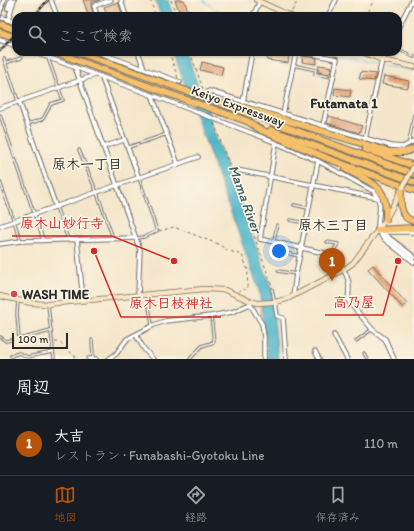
<!DOCTYPE html>
<html lang="ja">
<head>
<meta charset="utf-8">
<style>
  body { margin:0; font-family:Itim,"Klee One",sans-serif; background:#20242c; color:#f1f3f6 }
  .scale { position:absolute; left:12px; bottom:10px; width:56px; box-sizing:border-box; padding-left:4px; border:2px solid #2b2b2b; border-top:0; font-size:11px; line-height:14px; white-space:nowrap; color:#2b2b2b; -webkit-text-stroke:3px #fcf5e5; paint-order:stroke }
  .you { position:absolute; left:279px; top:251px; width:14px; height:14px; margin:-10px; border:3px solid #fff; border-radius:50%; background:#1a73e8; box-shadow:0 0 0 6px #1a73e833 }
  .badge { display:grid; place-items:center; width:26px; height:26px; border-radius:50%; background:#b45309; color:#fff; font-size:13px; font-weight:700 }
  .pin { position:absolute; translate:-50% -33px; filter:drop-shadow(0 1px 2px #0008) }
  .pin::after { content:''; position:absolute; top:21px; width:14px; height:12px; background:inherit; clip-path:polygon(0 0,100% 0,50% 100%) }
  .list { margin:0; padding:0; list-style:none }
  h2 { display:flex; justify-content:space-between; align-items:center; height:52px; margin:0; padding:0 16px; font-size:17px }
  h2 small { font-size:13px; font-weight:400; color:#9ea1a6 }
  .list li { display:grid; grid-template-columns:26px 1fr auto; gap:12px; align-items:center; box-sizing:border-box; height:64px; padding:0 16px; border-top:1px solid #363941 }
  .list b { display:block; font-size:15px; white-space:nowrap }
  .list p { margin:0; font-size:13px; white-space:nowrap; color:#9ea1a6 }
  .list em { font-size:13px; font-style:normal; color:#9ea1a6 }
  .icon { flex:none; width:22px; height:22px; fill:none; stroke:currentColor; stroke-width:2; stroke-linecap:round; stroke-linejoin:round }
  .map { position:relative; flex:none; width:414px; height:359px; overflow:hidden }
  .search { position:absolute; background:#171b24; box-shadow:0 1px 3px #0004; left:12px; right:12px; top:12px; height:44px; display:flex; align-items:center; gap:10px; box-sizing:border-box; padding:0 14px; border-radius:12px; color:#9ea1a6; font-size:15px }
  .sheet { height:116px; background:#171b24 }
  nav { display:flex; justify-content:space-around; align-items:center; box-sizing:border-box; height:56px; border-top:1px solid #363941; background:#171b24; font-size:11px; color:#9ea1a6 }
  nav a { display:grid; justify-items:center; gap:2px }
  nav .on { color:#b45309 }
  .map>svg:first-child { display:block }
</style>
</head>
<body>
<div class="map">
<svg width="414" height="359" viewBox="0 0 414 359">
  <rect width="100%" height="100%" fill="#fcf5e5"/>
  <filter id="ink" filterUnits="userSpaceOnUse"><feTurbulence type="fractalNoise" baseFrequency=".025" numOctaves="2"/><feDisplacementMap in="SourceGraphic" scale="8" xChannelSelector="R" yChannelSelector="G"/><feConvolveMatrix kernelMatrix="1 2 1 2 8 2 1 2 1" color-interpolation-filters="sRGB"/></filter>
  <filter id="wash" filterUnits="userSpaceOnUse"><feTurbulence type="fractalNoise" baseFrequency=".012" numOctaves="4" result="noise"/><feDisplacementMap in="SourceGraphic" scale="16" xChannelSelector="R" yChannelSelector="G"/><feGaussianBlur stdDeviation="0.9" result="paint"/><feColorMatrix in="noise" values="0 0 0 0 0 0 0 0 0 0 0 0 0 0 0 0 0 1.4 0 .05"/><feComposite in="paint" operator="in"/></filter>
  <g filter="url(#wash)">
    <rect width="100%" height="100%" fill="#f4e6ca"/>
    <!-- water -->
    <g fill="#4cb5ca" stroke="#3c707a">
      <path d="M155,0H168L173,16H161Z"/>
      <path d="M173,52H186L197,83L199,85L211,119L210,121L271,288L278,359H268L259,290Z"/>
    </g>
    <g fill="none" stroke-linecap="round" stroke-linejoin="round">
      <!-- stream -->
      <g stroke="#4cb5ca" stroke-width="1">
        <path d="M203,0L225,16"/>
        <path d="M321,52L379,63"/>
        <path d="M382,64L414,71"/>
      </g>
    </g>
    <g id="blocks">
      <!-- building -->
      <g fill="#e4a578">
        <path d="M83,0H100L91,3V7L94,16H89Z"/>
        <path d="M175,0H184L190,16H181Z"/>
        <path d="M118,2L123,16H108L104,7Z"/>
        <path d="M268,53L289,56L288,63L267,60Z"/>
        <path d="M303,56L317,58L316,64L302,62Z"/>
        <path d="M202,62L223,67L221,75L200,70Z"/>
        <path d="M319,65L332,67L330,74L318,72Z"/>
        <path d="M361,72L376,74L374,81L359,79Z"/>
        <path d="M384,76L409,81L408,88L382,84Z"/>
        <path d="M335,88L351,90L350,97L334,95Z"/>
        <path d="M329,116L362,126L359,133L327,123Z"/>
        <path d="M373,265L407,304L403,308L368,269Z"/>
      </g>
    </g>
  </g>
  <g filter="url(#ink)">
    <use href="#blocks" fill-opacity="0" stroke="#716c63" stroke-width="1"/>
    <g fill="none" stroke-linecap="round" stroke-linejoin="round">
      <!-- minor-tunnel -->
      <g stroke="#ccc1aa" stroke-width="3.5" stroke-dasharray="3.5 2" stroke-linecap="butt">
        <path d="M0,44L8,8"/>
        <path d="M168,101L175,80"/>
        <path d="M226,124L233,99"/>
      </g>
      <!-- service casing -->
      <g stroke="#716c63" stroke-width="3.5">
        <g id="service">
          <path d="M398,49L414,57"/>
          <path d="M4,59L18,101"/>
          <path d="M5,63L21,58L23,52"/>
          <path d="M293,65L316,70L315,74L332,77"/>
          <path d="M0,115L43,239"/>
          <path d="M28,124L43,119L51,104L63,100L48,58"/>
          <path d="M409,142L414,115"/>
          <path d="M129,147L167,134"/>
          <path d="M79,150L97,193L113,238"/>
          <path d="M0,182L21,241"/>
          <path d="M294,205L308,208"/>
          <path d="M56,207L68,239"/>
          <path d="M290,220L306,223"/>
          <path d="M136,238L144,237L157,231L139,178"/>
          <path d="M274,240L277,225"/>
          <path d="M327,242L338,244L331,254"/>
          <path d="M282,252L299,256"/>
          <path d="M278,271L296,274"/>
          <path d="M272,289L274,300"/>
          <path d="M147,295L152,325"/>
          <path d="M18,301L17,314L19,339L51,331"/>
          <path d="M48,305L54,359"/>
          <path d="M0,337L6,341L11,340"/>
          <path d="M92,340L93,358"/>
          <path d="M356,341L371,330"/>
          <path d="M364,353L367,359"/>
          <path d="M11,356L19,353L27,357L53,352"/>
          <path d="M190,359L202,346L214,342L211,316"/>
        </g>
      </g>
      <!-- minor casing -->
      <g stroke="#716c63" stroke-width="5.5">
        <g id="minor">
          <path d="M51,0L57,16"/>
          <path d="M121,0L126,16"/>
          <path d="M0,13L4,0"/>
          <path d="M97,16L94,6L111,0"/>
          <path d="M253,16L260,1"/>
          <path d="M328,16L336,0"/>
          <path d="M0,17L16,23"/>
          <path d="M8,20L14,0"/>
          <path d="M398,28L412,0"/>
          <path d="M0,40L16,46"/>
          <path d="M33,52L168,101L262,137L318,161L373,191C385,206 377,213 378,229"/>
          <path d="M97,52L180,82"/>
          <path d="M138,52L144,68"/>
          <path d="M301,52L337,59L323,126"/>
          <path d="M75,67L140,250L138,295"/>
          <path d="M101,76L139,178"/>
          <path d="M209,91L391,146L403,147L414,141"/>
          <path d="M152,95L178,164"/>
          <path d="M19,101L56,207"/>
          <path d="M243,102L252,52"/>
          <path d="M0,108L95,75"/>
          <path d="M283,114L296,52"/>
          <path d="M365,139L382,60L386,52"/>
          <path d="M276,143L260,239L334,255C340,262 349,277 349,286C349,292 348,297 349,302L373,330L385,339L394,359"/>
          <path d="M103,147L124,140"/>
          <path d="M237,170L378,198"/>
          <path d="M0,226L198,157"/>
          <path d="M387,232H414"/>
          <path d="M77,239L83,300"/>
          <path d="M0,244L21,241L135,238"/>
          <path d="M293,296L296,274L318,161"/>
          <path d="M275,302L277,316L283,318L286,359"/>
          <path d="M250,304L262,324L264,337V359"/>
          <path d="M136,335L144,349L153,359"/>
          <path d="M334,335L347,359"/>
          <path d="M315,351L319,359"/>
          <path d="M89,359H96"/>
          <path d="M109,359L116,354L127,339L154,325L165,321L211,316L232,312L250,304V301"/>
        </g>
      </g>
      <!-- tertiary casing -->
      <g stroke="#716c63" stroke-width="6">
        <g id="tertiary">
          <path d="M8,8L11,0"/>
          <path d="M378,230L383,238L414,262"/>
          <path d="M380,231L414,257"/>
        </g>
      </g>
      <!-- secondary casing -->
      <g stroke="#716c63" stroke-width="6">
        <g id="secondary">
          <path d="M256,0L291,16"/>
          <path d="M362,52L382,60L414,67"/>
          <path d="M0,296L31,303L48,304L204,289L225,290L250,301L258,303L275,302L287,299L343,270L353,263L386,219L400,192"/>
        </g>
      </g>
      <!-- motorway casing -->
      <g stroke="#716c63" stroke-width="8">
        <g id="motorway">
          <path d="M0,24L16,30"/>
          <path d="M0,32L16,38"/>
          <path d="M54,52L167,93"/>
          <path d="M78,52L170,85"/>
          <path d="M212,100L414,174"/>
          <path d="M243,107L390,152H405L414,149"/>
          <path d="M247,121L261,130L329,159L414,190"/>
          <path d="M271,130L414,182"/>
          <path d="M365,149L414,166"/>
          <path d="M346,169C372,183 388,185 386,219"/>
          <path d="M401,191C400,203 400,219 414,221"/>
          <path d="M378,230L414,228"/>
        </g>
      </g>
      <!-- path -->
      <g stroke="#716c63" stroke-width="1" stroke-dasharray="3 3" stroke-linecap="butt">
        <path d="M150,0L156,16"/>
        <path d="M171,0L177,16"/>
        <path d="M292,11L298,0"/>
        <path d="M213,16L217,14L220,16"/>
        <path d="M365,16L374,0"/>
        <path d="M169,52L178,78"/>
        <path d="M190,52L203,89L207,90"/>
        <path d="M214,123L272,286"/>
        <path d="M159,231L174,227L218,244L227,250L242,255L248,270L247,289L240,290L239,292"/>
        <path d="M55,342H59L78,359"/>
      </g>
      <!-- service -->
      <use href="#service" stroke="#fff" stroke-width="1.5"/>
      <!-- minor -->
      <use href="#minor" stroke="#fff" stroke-width="3.5"/>
      <!-- tertiary -->
      <use href="#tertiary" stroke="#fff" stroke-width="4"/>
      <!-- secondary -->
      <use href="#secondary" stroke="#fbe6c4" stroke-width="4.5"/>
      <!-- motorway -->
      <use href="#motorway" stroke="#f6c06b" stroke-width="6"/>
      <!-- rail casing -->
      <g stroke="#2b2b2b" stroke-width="2.5">
        <g id="rail">
          <path d="M34,16L48,0"/>
          <path d="M0,51L16,33"/>
        </g>
      </g>
      <!-- rail -->
      <use href="#rail" stroke="#fcf5e5" stroke-width="1" stroke-dasharray="3" stroke-linecap="butt"/>
      <!-- secondary-bridge casing -->
      <g stroke="#716c63" stroke-width="6" stroke-linecap="butt">
        <path id="secondary-bridge" d="M403,187L414,166"/>
      </g>
      <!-- motorway-bridge casing -->
      <g stroke="#716c63" stroke-width="8" stroke-linecap="butt">
        <g id="motorway-bridge">
          <path d="M170,85L212,100"/>
          <path d="M167,93L247,121"/>
        </g>
      </g>
      <!-- path-bridge -->
      <path stroke="#716c63" stroke-width="1" stroke-dasharray="3 3" stroke-linecap="butt" d="M0,24L4,5H6"/>
      <!-- secondary-bridge -->
      <use href="#secondary-bridge" stroke="#fbe6c4" stroke-width="4.5"/>
      <!-- motorway-bridge -->
      <use href="#motorway-bridge" stroke="#f6c06b" stroke-width="6"/>
    </g>
  </g>
  <!-- markers -->
  <circle fill="#d1495b" stroke="#fcf5e5" stroke-width="1.5" cx="14" cy="294" r="4"/>
  <g text-anchor="middle" dominant-baseline="central" stroke-width="3.5" stroke-linejoin="round" paint-order="stroke">
    <!-- street labels -->
    <g font-size="13" fill="#2b2b2b" stroke="#fcf5e5">
      <text transform="translate(238 106) rotate(20)">Keiyo Expressway</text>
    </g>
    <!-- poi labels -->
    <g font-size="13" font-weight="bold" fill="#2b2b2b" stroke="#fcf5e5" text-anchor="start">
      <text x="22" y="294">WASH TIME</text>
    </g>
    <!-- neighbourhood labels -->
    <g font-size="14" font-weight="bold" fill="#2b2b2b" stroke="#fcf5e5">
      <text x="344" y="103">Futamata 1</text>
      <text x="87" y="164">原木一丁目</text>
      <text x="333" y="225">原木三丁目</text>
    </g>
    <!-- water labels -->
    <g font-size="14" font-style="italic" fill="#375b63" stroke="#fcf5e5">
      <text transform="translate(245 199) rotate(70)">Mama River</text>
    </g>
  </g>
  <!-- callouts -->
  <path fill="none" stroke="#d62828" stroke-width="1.5" d="M174 261L112 236H12M398 261L383 315H325M94 251L121 317H221"/>
  <g fill="#d62828" stroke="#fcf5e5" stroke-width="1.5">
    <circle cx="174" cy="261" r="4"/>
    <circle cx="398" cy="261" r="4"/>
    <circle cx="94" cy="251" r="4"/>
  </g>
  <g font-size="14" text-anchor="middle" font-weight="bold" fill="#d62828" stroke="#fcf5e5" stroke-width="3.5" stroke-linejoin="round" paint-order="stroke">
    <text x="62" y="228">原木山妙行寺</text>
    <text x="354" y="307">高乃屋</text>
    <text x="171" y="308">原木日枝神社</text>
  </g>
</svg>
<div class="scale">100 m</div>
<div class="you"></div>
<div class="pin badge" style="left:332px;top:281px">1</div>
<div class="search"><svg class="icon" aria-label="search" viewBox="0 0 24 24"><circle cx="10" cy="10" r="6"/><path d="M15 15l6 6"/></svg>ここで検索</div>
</div>
<section class="sheet">
<h2>周辺<small></small></h2>
<ul class="list">
<li><span class="badge">1</span><div><b>大吉</b><p>レストラン · Funabashi-Gyotoku Line</p></div><em>110 m</em></li>
</ul>
</section>
<nav>
<a class="on"><svg class="icon" aria-label="map" viewBox="0 0 24 24"><path d="M3 6l6-2 6 2 6-2v14l-6 2-6-2-6 2zM9 4v14M15 6v14"/></svg>地図</a>
<a><svg class="icon" aria-label="directions" viewBox="0 0 24 24"><path d="M12 3l9 9-9 9-9-9zM9 14v-3h6M13 9l2 2-2 2"/></svg>経路</a>
<a><svg class="icon" aria-label="saved" viewBox="0 0 24 24"><path d="M7 4h10v16l-5-4-5 4z"/></svg>保存済み</a>
</nav>
</body>
</html>
